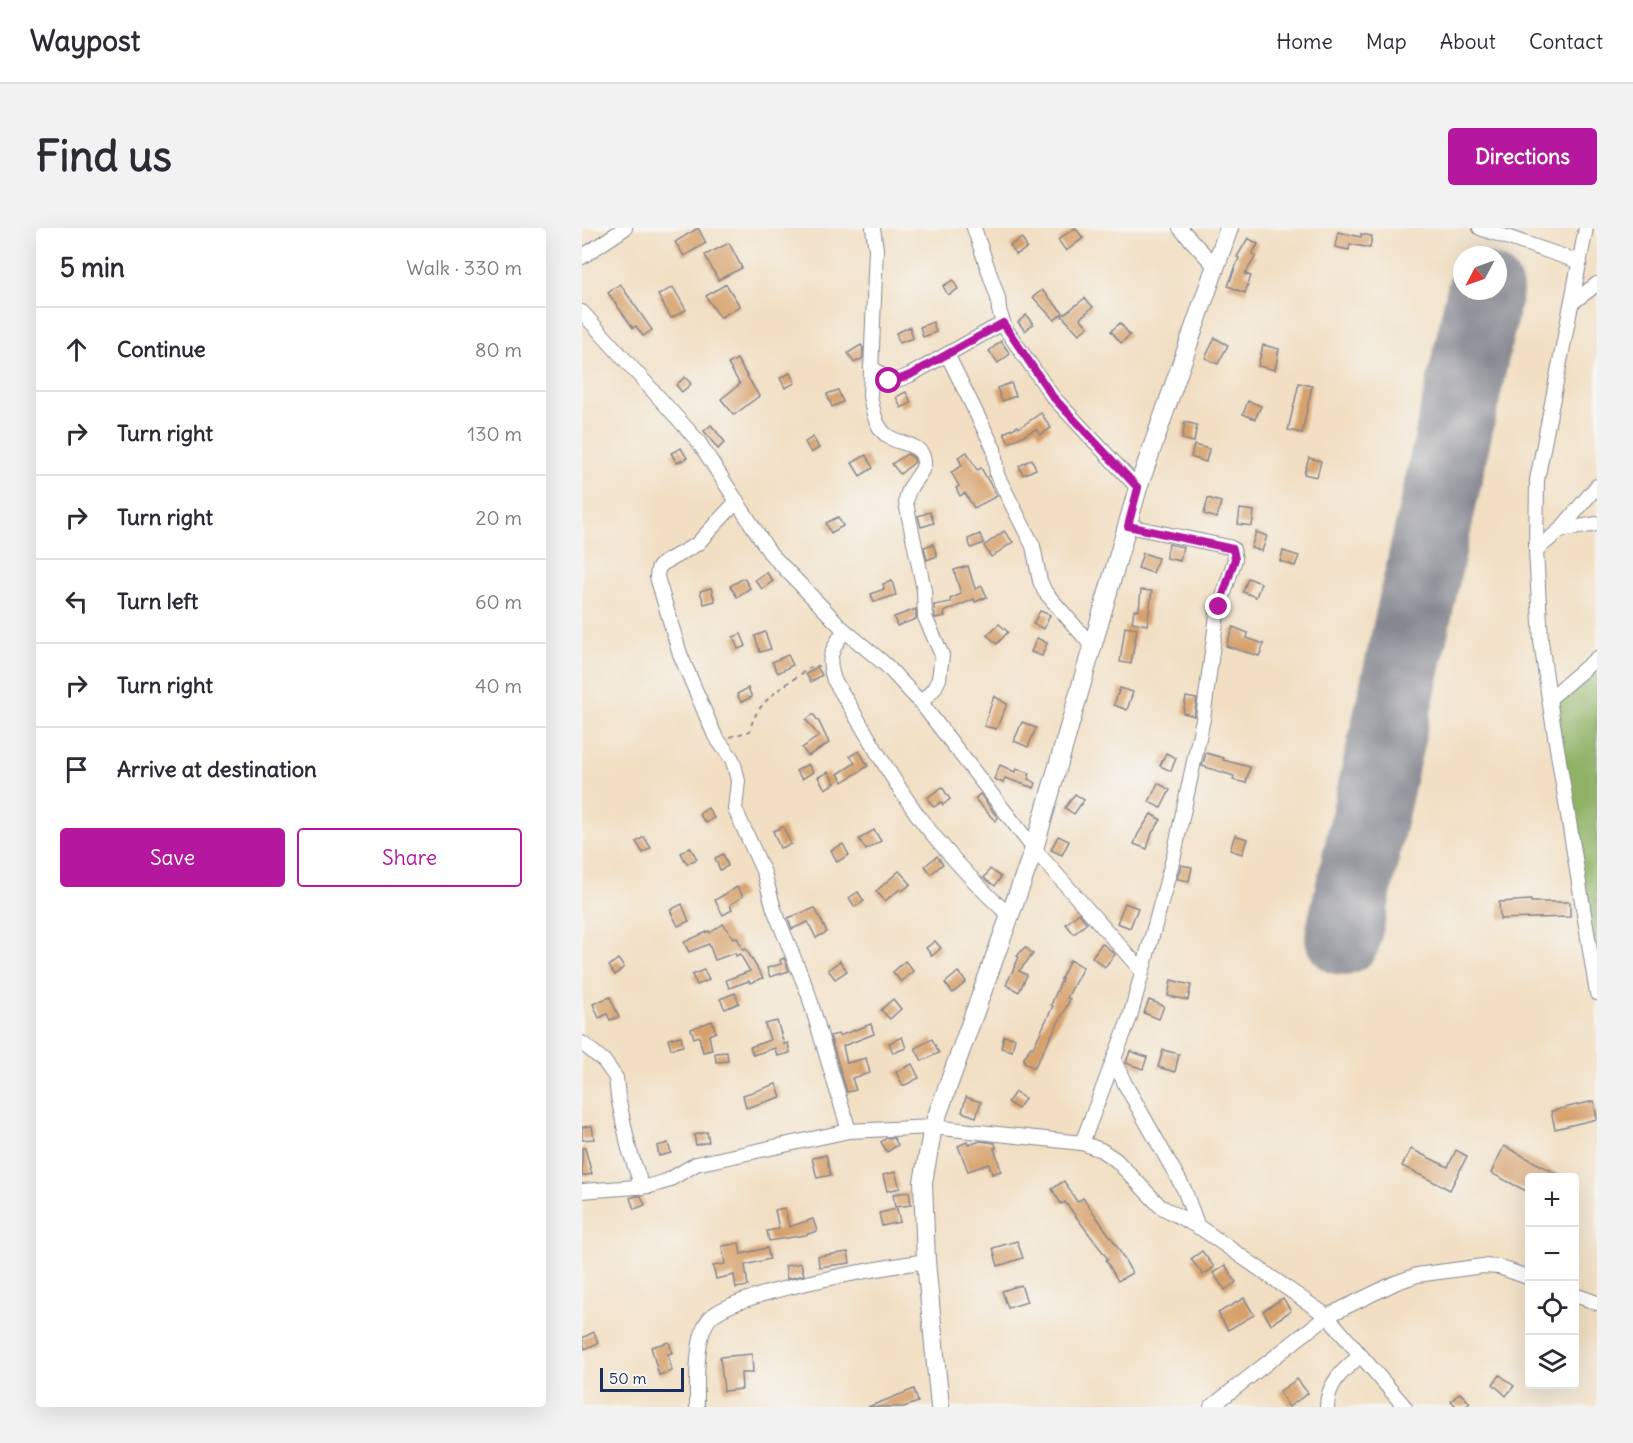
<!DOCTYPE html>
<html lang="en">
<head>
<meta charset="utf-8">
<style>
  body { margin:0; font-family:Delius,sans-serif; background:#f2f2f3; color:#2b2b33 }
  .controls { position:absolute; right:18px; bottom:18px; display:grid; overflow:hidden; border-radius:6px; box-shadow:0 6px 24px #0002 }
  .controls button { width:54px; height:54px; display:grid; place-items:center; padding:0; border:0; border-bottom:2px solid #e1e1e2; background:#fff; color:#2b2b33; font:30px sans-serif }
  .compass { position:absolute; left:871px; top:18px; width:54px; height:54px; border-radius:50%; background:#fff; box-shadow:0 6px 24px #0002; rotate:229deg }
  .scale { position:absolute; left:18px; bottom:15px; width:84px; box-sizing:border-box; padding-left:6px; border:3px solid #1b2f5e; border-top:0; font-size:16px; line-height:21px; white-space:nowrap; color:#1b2f5e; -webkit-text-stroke:4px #f6f6f2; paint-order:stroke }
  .stop { position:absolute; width:18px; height:18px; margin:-14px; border:4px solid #b5179e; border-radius:50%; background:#fff }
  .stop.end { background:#b5179e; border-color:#fff; box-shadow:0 2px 6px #0008 }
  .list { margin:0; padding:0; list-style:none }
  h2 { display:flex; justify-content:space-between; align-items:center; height:78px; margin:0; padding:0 24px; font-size:26px }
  h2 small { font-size:20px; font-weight:400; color:#7c7c81 }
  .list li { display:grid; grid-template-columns:39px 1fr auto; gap:18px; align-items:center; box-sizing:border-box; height:84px; padding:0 24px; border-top:2px solid #e1e1e2 }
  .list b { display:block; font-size:22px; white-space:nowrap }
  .list em { font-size:20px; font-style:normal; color:#7c7c81 }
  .actions { display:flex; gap:12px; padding:18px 24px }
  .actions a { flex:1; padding:14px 0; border:2px solid #b5179e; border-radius:6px; text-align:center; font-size:21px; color:#b5179e }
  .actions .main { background:#b5179e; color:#fff }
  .icon { flex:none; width:33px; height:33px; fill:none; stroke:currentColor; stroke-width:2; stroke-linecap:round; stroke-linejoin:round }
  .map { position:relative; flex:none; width:1015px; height:1179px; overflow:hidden; border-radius:6px }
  header { display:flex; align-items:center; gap:36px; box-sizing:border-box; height:84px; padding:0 30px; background:#fff; border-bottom:2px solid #e1e1e2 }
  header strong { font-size:28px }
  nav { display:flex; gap:33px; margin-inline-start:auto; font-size:21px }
  .intro { display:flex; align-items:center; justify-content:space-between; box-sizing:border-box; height:144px; padding:0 36px }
  h1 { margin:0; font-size:42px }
  .button { padding:15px 27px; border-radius:6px; background:#b5179e; color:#fff; font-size:21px; font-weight:700 }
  main { display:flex; gap:36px; padding:0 36px }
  aside { flex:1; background:#fff; border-radius:6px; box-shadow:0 6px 24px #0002 }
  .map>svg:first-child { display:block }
</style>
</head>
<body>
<header>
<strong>Waypost</strong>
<nav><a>Home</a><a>Map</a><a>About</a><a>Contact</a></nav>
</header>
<div class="intro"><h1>Find us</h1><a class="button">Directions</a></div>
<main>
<aside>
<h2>5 min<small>Walk · 330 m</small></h2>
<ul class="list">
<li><svg class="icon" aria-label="ahead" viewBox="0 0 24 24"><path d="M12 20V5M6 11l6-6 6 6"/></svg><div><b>Continue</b></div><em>80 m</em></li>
<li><svg class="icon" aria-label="right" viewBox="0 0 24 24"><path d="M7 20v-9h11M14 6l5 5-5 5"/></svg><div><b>Turn right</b></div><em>130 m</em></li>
<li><svg class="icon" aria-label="right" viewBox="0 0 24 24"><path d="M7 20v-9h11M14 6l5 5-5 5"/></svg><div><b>Turn right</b></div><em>20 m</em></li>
<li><svg class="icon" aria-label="left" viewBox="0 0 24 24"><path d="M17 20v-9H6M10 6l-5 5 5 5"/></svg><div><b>Turn left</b></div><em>60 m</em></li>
<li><svg class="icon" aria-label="right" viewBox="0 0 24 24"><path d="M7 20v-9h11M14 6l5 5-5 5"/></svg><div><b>Turn right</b></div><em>40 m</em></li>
<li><svg class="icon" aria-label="arrive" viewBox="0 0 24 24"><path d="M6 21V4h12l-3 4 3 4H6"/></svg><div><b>Arrive at destination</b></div></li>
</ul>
<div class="actions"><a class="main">Save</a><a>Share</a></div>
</aside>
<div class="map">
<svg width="1015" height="1179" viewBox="0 0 1015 1179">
  <rect width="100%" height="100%" fill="#f6f6f2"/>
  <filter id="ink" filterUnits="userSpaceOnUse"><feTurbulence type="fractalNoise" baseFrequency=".0167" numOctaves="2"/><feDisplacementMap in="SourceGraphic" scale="12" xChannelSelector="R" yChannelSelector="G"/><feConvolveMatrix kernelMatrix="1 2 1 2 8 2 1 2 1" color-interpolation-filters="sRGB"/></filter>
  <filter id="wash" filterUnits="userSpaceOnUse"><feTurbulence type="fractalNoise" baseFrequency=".008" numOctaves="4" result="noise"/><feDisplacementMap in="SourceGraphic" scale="24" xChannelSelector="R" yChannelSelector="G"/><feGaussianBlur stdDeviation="1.35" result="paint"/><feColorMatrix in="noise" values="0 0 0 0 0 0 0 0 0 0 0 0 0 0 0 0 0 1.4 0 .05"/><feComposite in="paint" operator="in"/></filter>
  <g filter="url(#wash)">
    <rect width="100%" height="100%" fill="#f2dfc3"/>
    <!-- forest -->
    <path fill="#90b266" stroke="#567062" stroke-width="1.5" d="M1015,433V754L967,474Z"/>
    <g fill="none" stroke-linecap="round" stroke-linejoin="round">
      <!-- runway -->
      <path stroke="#868790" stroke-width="76" d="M761,709L903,63"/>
    </g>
    <g id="blocks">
      <!-- building -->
      <g fill="#d7a16c">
        <path d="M116,0L124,15L102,28L93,14Z"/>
        <path d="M493,0L501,10L484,23L476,12Z"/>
        <path d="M756,4L779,9V6L790,8L788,20L768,16L767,22L753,19Z"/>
        <path d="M440,10L445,20L434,27L428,17Z"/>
        <path d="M666,10L676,16L670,26L674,28L663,46L669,48L663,65L646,58L657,30L655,29Z"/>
        <path d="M147,15L160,40L136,52L123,27Z"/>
        <path d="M371,52L376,61L366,67L361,58Z"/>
        <path d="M38,56L70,102L61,108L54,98L51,100L26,65Z"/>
        <path d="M144,56L158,78L138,90L124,68Z"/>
        <path d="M91,59L104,82L89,90L76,67Z"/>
        <path d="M460,62L481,85L472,92L451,69Z"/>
        <path d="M503,70L511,79L498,90L506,99L497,106L480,88Z"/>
        <path d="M444,87L451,96L443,103L436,94Z"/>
        <path d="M351,94L354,104L341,109L338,99Z"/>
        <path d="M538,95L548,107L539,115L529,103Z"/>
        <path d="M328,99L331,110L317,115L314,105Z"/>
        <path d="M633,110L646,117L636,136L623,130Z"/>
        <path d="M419,113L428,126L416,135L407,123Z"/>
        <path d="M279,117L281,120V130L272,135L266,125Z"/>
        <path d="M681,117L697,121L693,142L676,138Z"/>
        <path d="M155,131L177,168L152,187L139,171L158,156L146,136Z"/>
        <path d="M208,145L213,155L203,160L198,150Z"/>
        <path d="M103,149L109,156L100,164L94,157Z"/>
        <path d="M429,155L434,168L420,173L415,160Z"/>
        <path d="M717,155L730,158L720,205L706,202Z"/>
        <path d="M256,162L261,174L250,179L245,166Z"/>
        <path d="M324,164L329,175L319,180L314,169Z"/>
        <path d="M666,173L679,178L673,191L661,186Z"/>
        <path d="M459,185L469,200L458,207L454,201L427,215L422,205L436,198L437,200Z"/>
        <path d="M603,194L615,197L612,214L600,211Z"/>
        <path d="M129,197L143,214L136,221L122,203Z"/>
        <path d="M231,209L237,220L229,225L223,214Z"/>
        <path d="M612,217L627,221L624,234L609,229Z"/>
        <path d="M99,220L105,230L95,235L89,225Z"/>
        <path d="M385,224L395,242L399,240L415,268L392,280L383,265L378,268L374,260L377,258L369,244L380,238L376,229Z"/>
        <path d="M325,226L331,229L333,234L318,246L310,236Z"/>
        <path d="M284,227L291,240L278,248L270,235Z"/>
        <path d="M727,230L739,233L735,249L722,246Z"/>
        <path d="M450,231L454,241L441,247L437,238Z"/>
        <path d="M626,270L639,274L635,290L622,286Z"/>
        <path d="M658,281L672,283L670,298L656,296Z"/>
        <path d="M348,284L352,295L339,299L336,288Z"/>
        <path d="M256,289L261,298L249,305L244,295Z"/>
        <path d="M422,303L431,314L409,329L402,318Z"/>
        <path d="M674,304L685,308L680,323L669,320Z"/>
        <path d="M398,306L402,315L389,320L386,311Z"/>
        <path d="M351,316L355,328L345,332L342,319Z"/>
        <path d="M587,316L601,319L598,333L584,330Z"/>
        <path d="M701,323L717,328L713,338L698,333Z"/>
        <path d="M561,325L576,330L571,345L556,340Z"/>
        <path d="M386,338L393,361L400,358L405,369L393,374L392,371L362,384L363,388L353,390L352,377L369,374L368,371L379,366L372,342Z"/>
        <path d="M184,344L191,353L180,361L173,352Z"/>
        <path d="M162,350L168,360L155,369L148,358Z"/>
        <path d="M666,350L679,355L674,369L661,364Z"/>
        <path d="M310,353L314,367L292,374L289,366L302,361L301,356Z"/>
        <path d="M129,360L133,373L122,376L118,363Z"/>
        <path d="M559,362L570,363L565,397L550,394L552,382H557Z"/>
        <path d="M334,381V391L315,398L312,389Z"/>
        <path d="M458,383L468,387L462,401L451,396Z"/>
        <path d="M417,396L426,404L415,416L405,407Z"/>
        <path d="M543,399L555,401L549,436L538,434Z"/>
        <path d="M651,399L666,405L665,410L682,416L677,428L644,418Z"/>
        <path d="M183,404L189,421L178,424L173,408Z"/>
        <path d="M159,406L164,418L156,421L151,409Z"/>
        <path d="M455,410L465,415L460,428L449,424Z"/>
        <path d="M206,427L211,437L196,445L190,434Z"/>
        <path d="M235,439L240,447L229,454L224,446Z"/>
        <path d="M166,460L170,469L159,474L155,466Z"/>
        <path d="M538,460L551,464L545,482L532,477Z"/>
        <path d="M412,468L425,476L414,501L402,498Z"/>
        <path d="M604,469L615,471L612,488L601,485Z"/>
        <path d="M231,486L237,494L247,515L226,528L220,520L237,508L224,492Z"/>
        <path d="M440,494L454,500L446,519L432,513Z"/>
        <path d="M277,523L286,538L261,554L256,546L273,535L268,528Z"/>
        <path d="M584,525L594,530L589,543L578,538Z"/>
        <path d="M624,525L642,530L641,532L668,539L664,555L651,552L652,548L620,538Z"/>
        <path d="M226,536L231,544L220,551L214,543Z"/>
        <path d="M418,537L433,544L434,541L448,545L446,551L454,555L452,560L423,550L421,555L412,551Z"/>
        <path d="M246,544L253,555L243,561L236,549Z"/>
        <path d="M576,555L588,562L579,580L567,574Z"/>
        <path d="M360,559L368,571L361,577L359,574L352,579L345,570Z"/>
        <path d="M398,566L416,590L413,593L393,571Z"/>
        <path d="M493,566L502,572L492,586L483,580Z"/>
        <path d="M126,580L132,590L124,595L117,586Z"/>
        <path d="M569,586L579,592L570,605L565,621L552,616L556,606Z"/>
        <path d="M201,599L209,616L198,620L191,603Z"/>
        <path d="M292,602L299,613L284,622L277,611Z"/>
        <path d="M653,607L665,611L660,626L648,622Z"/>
        <path d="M476,608L487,613L480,627L469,622Z"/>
        <path d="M62,609L69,620L61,625L54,614Z"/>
        <path d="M261,616L267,627L255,634L249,622Z"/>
        <path d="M108,619L115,631L105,636L99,625Z"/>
        <path d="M141,626L146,638L138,642L133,630Z"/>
        <path d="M355,628L361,636L349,646L343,638Z"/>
        <path d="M599,637L610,639L607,653L595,651Z"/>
        <path d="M408,641L419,649L413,658L402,650Z"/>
        <path d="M317,643L329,656L320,663L318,661L303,673L294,663Z"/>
        <path d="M155,659L161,668L148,677L150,682L141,687L133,672Z"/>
        <path d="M276,664L282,673L273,679L267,670Z"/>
        <path d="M949,672V674H988V689L918,691L917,674Z"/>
        <path d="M543,675L556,680L548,700L535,695Z"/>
        <path d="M100,676L107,693L96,698L88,682Z"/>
        <path d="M233,680L245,704L234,710L226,694L210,701L206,690Z"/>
        <path d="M497,685L505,695L492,706L484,696Z"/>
        <path d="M141,696L151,710L155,709L161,722L164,721L181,750L168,755L167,753L147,760L144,752L168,743L158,726L154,728L153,725L133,732L127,716L107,724L102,714L127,703L128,705Z"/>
        <path d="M353,713L359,720L350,728L344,720Z"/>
        <path d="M520,715L533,726L523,739L510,729Z"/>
        <path d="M443,719L451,726L437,743L445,747L437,764L424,757L437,729L435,728Z"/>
        <path d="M202,730L207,743L188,749L185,740L199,736L198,732Z"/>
        <path d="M36,731L42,739L33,747L27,738Z"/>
        <path d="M488,732L501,739L485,770L488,771L483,782L452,840L442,834V830L449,819L451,820L471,778L469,777L480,751H479Z"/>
        <path d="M258,733L265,743L253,751L246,742Z"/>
        <path d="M323,733L331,743L319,754L311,744Z"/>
        <path d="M122,742L127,752L115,757L110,747Z"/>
        <path d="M376,744L384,754L371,765L363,755Z"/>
        <path d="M589,752L609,757L606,772L586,768Z"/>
        <path d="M153,765L157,775L143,781L138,771Z"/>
        <path d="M28,769L37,789L28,792L25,786L17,790L11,776Z"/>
        <path d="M311,771L319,781L308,791L299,782Z"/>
        <path d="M567,772L582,778L577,791L562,785Z"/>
        <path d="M130,793L134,804L127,807L130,822L121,824L117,808L112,810L109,801Z"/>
        <path d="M195,793L202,816L206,815L208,825L195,828L193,820L171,827L168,819L188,812L183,796Z"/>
        <path d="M289,796L292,806L261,818L265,835L284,830L288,845L270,850L274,862L265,864L248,808L256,806L257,808Z"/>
        <path d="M99,808L101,818L89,821L86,811Z"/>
        <path d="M422,808L433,810L430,823L419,820Z"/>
        <path d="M320,809L324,820L311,825L307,815Z"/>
        <path d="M350,811L357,825L340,833L333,820Z"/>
        <path d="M581,822L597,826L593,844L576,839Z"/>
        <path d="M548,823L565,829L561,841L544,835Z"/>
        <path d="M145,824L146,833L134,834L133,825Z"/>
        <path d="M330,836L337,850L321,858L314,844Z"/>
        <path d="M194,856L199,869L164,880L161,867Z"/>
        <path d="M433,864L443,871L436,881L426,874Z"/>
        <path d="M384,869L399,874L394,889L380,884Z"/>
        <path d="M1012,873L1015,891L973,901L969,883Z"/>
        <path d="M10,898L12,911L0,912V899Z"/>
        <path d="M125,904L127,914L114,917L112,907Z"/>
        <path d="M305,910H312L316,917L305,924L299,914Z"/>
        <path d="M399,913L413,915L414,920H412L419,943L410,946L407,936L386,943L376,918L385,914L386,917Z"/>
        <path d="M86,915L89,925L77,928L75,918Z"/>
        <path d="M922,918L983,950H948V965L909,945Z"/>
        <path d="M0,920H3L10,946L0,948Z"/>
        <path d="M829,921L866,939L874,922L885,928L868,962L820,938Z"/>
        <path d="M244,927L249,947L235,950L230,930Z"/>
        <path d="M313,944L318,960L305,963L301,947Z"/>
        <path d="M482,953L495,974L501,970L533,1015L550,1045L536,1053L524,1032L526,1031L483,974L479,976L470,961Z"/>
        <path d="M327,964L329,977L313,979L311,966Z"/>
        <path d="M54,968H59L63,977L52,981L48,970Z"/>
        <path d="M203,980L207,999L231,991L235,1003L223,1007L187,1013L185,1003L197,1001L193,982Z"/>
        <path d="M315,981L318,994L300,998L297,985Z"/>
        <path d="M435,1013L441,1030L416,1038L411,1020Z"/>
        <path d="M157,1015L159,1026L185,1020L188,1031L163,1037L166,1058L154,1060L152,1047L134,1051L131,1038L143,1036L140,1018Z"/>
        <path d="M620,1023L632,1039L621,1047L609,1031Z"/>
        <path d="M266,1024L268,1035L237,1039L236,1028Z"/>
        <path d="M219,1035L222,1047L205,1051L203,1038Z"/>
        <path d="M643,1037L654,1054L643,1062L631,1045Z"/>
        <path d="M439,1057L445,1074L426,1080L420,1063Z"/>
        <path d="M662,1070L672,1087L646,1102L636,1085Z"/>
        <path d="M701,1070L709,1083L689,1096L681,1083Z"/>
        <path d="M12,1104L16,1115L3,1121L0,1110Z"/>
        <path d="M87,1114L90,1125L86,1126L90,1143L77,1147L69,1119Z"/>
        <path d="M170,1126L171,1145H159L160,1161L142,1163L138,1129Z"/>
        <path d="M918,1147L932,1158L924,1168L911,1156Z"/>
        <path d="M715,1151L726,1165L707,1179L697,1164Z"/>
        <path d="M332,1161L336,1174L322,1179H286Z"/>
        <path d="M878,1165L888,1175L883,1179H875L869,1173Z"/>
      </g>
    </g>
  </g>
  <g filter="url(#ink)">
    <use href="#blocks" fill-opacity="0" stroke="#868790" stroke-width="1.5"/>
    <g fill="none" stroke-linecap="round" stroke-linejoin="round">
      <!-- street casing -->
      <g stroke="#868790" stroke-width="16">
        <g id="street">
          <path d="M291,0L294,21L288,168C291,182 293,200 307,209C319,217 341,215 342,234C343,246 324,256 324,275L342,362L343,389L360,427L357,451L352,461L339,475"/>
          <path d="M392,0L416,70L417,82L423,100L471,169L556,260"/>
          <path d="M598,0L634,39"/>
          <path d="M898,0L998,34"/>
          <path d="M1004,0L955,252L954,322L959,413L967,471L1015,765"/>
          <path d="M0,29L43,0"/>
          <path d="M991,74L1015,56"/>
          <path d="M0,84L116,213L188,325L262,402L304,437L339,475L452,621L560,743"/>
          <path d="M365,126L412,221L415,247L451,318L458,353L463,364L511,419"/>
          <path d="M289,138C305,154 307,156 328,147L421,95"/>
          <path d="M155,273L115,316L80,336L76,341L75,349L98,426L133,508L150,531L153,540L156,553L153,581L182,645L192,681L226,765L267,903"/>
          <path d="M978,302L1015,296"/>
          <path d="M954,322L978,302L1015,258"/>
          <path d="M262,402C250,424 244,427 252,452C282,500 309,552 343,597C369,629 397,660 428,688"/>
          <path d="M967,471L1015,430"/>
          <path d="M0,815L22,833L34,850L36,869L47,921L60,959"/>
          <path d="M532,832L543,856L602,961L616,999"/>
          <path d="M500,915L548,789L592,627L621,491L635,387L653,331L651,321L647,319L546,298"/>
          <path d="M0,963L68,958L85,953L114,936L267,903L351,899L500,915L519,922L534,932L578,978L620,1001L745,1088L823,1179"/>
          <path d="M993,1067L1015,1075"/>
          <path d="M115,1179C115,1156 113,1107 128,1090C151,1064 304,1039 344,1033"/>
          <path d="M629,1179L745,1088L813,1055L835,1047L901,1038L917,1039L948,1050"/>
          <path d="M745,1179C745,1156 761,1142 778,1128"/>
        </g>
      </g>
      <!-- secondary casing -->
      <g stroke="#868790" stroke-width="20">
        <path id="secondary" d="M358,1179L344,1033L341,954L351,899L452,621L556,260L647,0"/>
      </g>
      <!-- path -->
      <path stroke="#868790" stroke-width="2" stroke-dasharray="4.5 4.5" stroke-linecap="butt" d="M148,509L168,503C173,472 207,455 229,439L237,438"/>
      <!-- street -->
      <use href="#street" stroke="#fff" stroke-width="14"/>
      <!-- secondary -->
      <use href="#secondary" stroke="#fff" stroke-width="18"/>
    </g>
  </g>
  <g fill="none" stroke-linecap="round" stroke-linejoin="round" filter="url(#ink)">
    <!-- route -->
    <path stroke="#b5179e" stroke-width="8" d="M307,153H313L328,147L421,95L471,169L556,260L546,298L651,321L653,331L637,379"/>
  </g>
</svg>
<div class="controls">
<button>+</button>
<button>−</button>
<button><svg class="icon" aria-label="locate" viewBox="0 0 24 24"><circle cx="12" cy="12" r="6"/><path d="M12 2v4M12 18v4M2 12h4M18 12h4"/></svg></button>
<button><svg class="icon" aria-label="layers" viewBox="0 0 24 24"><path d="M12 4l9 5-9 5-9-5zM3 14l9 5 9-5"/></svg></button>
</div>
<svg class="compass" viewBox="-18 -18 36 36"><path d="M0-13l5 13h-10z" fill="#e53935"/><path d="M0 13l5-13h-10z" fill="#7c7c81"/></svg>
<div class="scale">50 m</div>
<div class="stop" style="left:307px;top:153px"></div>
<div class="stop end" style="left:637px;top:379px"></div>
</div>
</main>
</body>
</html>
